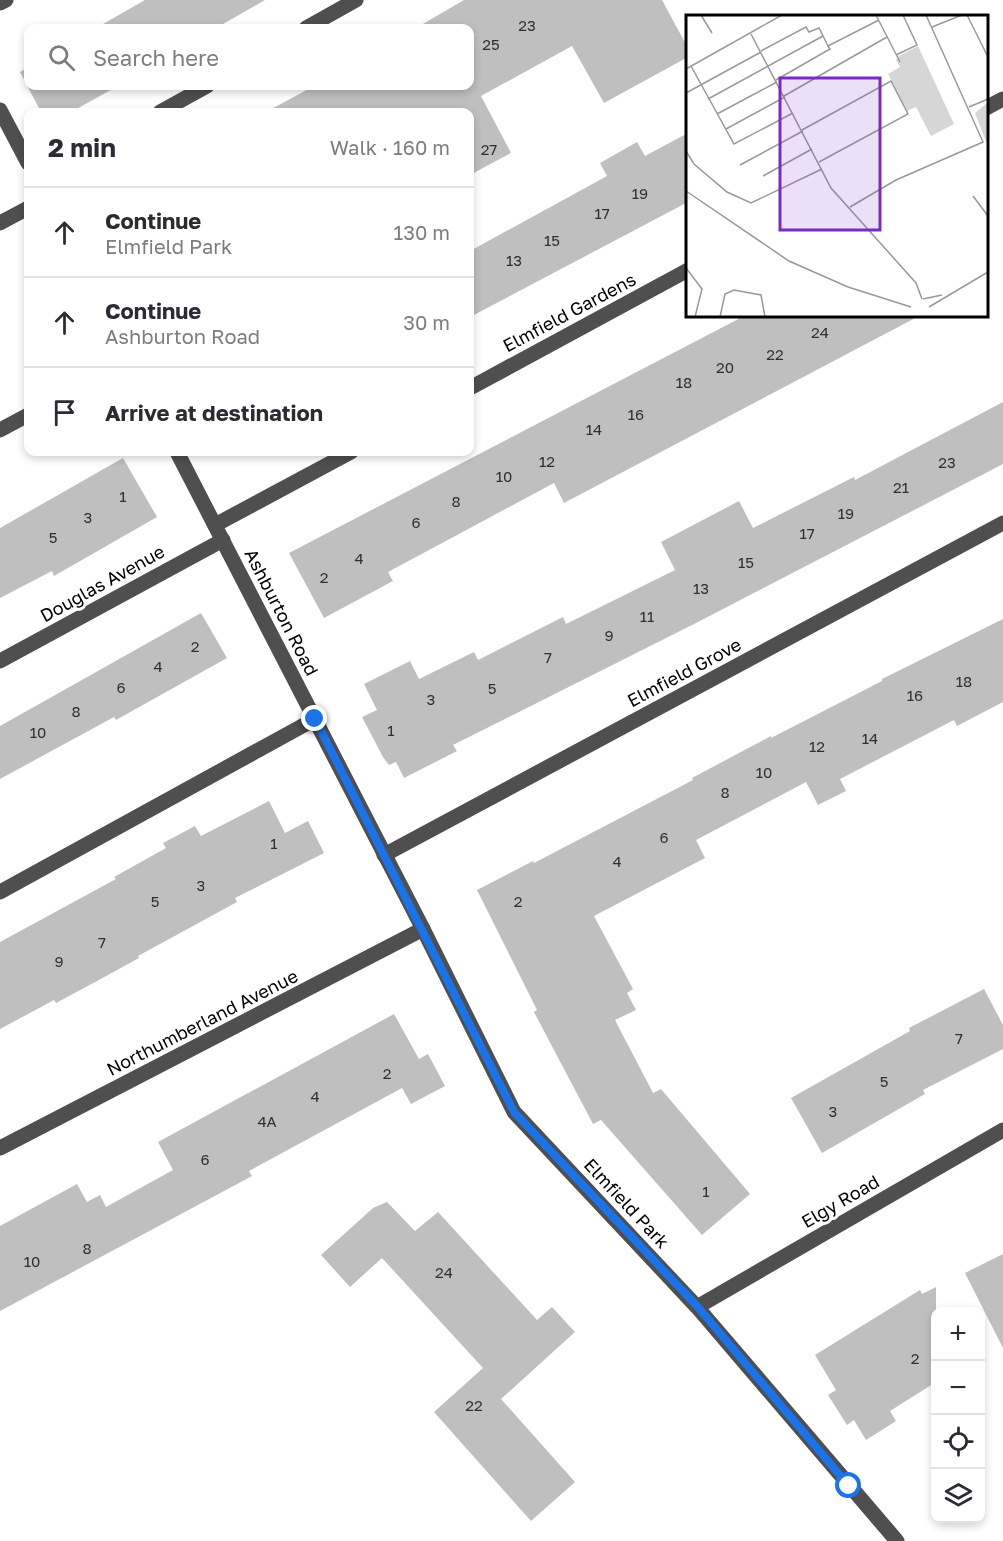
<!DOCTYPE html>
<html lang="en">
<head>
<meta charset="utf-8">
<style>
  body { margin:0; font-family:"Golos Text",sans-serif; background:#f7f7f7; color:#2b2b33 }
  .controls { position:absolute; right:18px; bottom:18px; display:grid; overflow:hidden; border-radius:12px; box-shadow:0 3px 9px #0003 }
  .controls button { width:54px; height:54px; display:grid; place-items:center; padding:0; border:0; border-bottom:2px solid #e1e1e2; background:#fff; color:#2b2b33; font:30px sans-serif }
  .stop { position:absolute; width:18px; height:18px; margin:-14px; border:4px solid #1a73e8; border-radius:50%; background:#fff }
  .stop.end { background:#1a73e8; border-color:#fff; box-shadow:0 2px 6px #0008 }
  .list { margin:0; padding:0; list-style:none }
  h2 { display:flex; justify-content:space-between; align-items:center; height:78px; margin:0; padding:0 24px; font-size:26px }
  h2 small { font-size:20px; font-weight:400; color:#7c7c81 }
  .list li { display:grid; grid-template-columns:39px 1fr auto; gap:18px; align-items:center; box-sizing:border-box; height:90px; padding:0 24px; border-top:2px solid #e1e1e2 }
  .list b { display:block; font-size:22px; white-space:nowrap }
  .list p { margin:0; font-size:20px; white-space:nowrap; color:#7c7c81 }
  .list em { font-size:20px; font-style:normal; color:#7c7c81 }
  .icon { flex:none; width:33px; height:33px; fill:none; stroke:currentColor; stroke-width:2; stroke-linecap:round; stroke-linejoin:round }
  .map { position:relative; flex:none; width:1003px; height:1541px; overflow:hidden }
  .search { position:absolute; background:#fff; box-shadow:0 3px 9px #0003; left:24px; top:24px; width:450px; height:66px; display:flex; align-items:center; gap:15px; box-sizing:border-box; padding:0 21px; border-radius:12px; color:#7c7c81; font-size:22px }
  .panel { position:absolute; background:#fff; box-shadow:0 3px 9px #0003; left:24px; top:108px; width:450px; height:348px; border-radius:12px }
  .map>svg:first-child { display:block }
</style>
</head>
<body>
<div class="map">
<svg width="1003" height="1541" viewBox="0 0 1003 1541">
  <rect width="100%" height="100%" fill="#fff"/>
  <!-- building -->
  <g fill="#bfbfbf">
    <path d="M145,0H265L216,28H96Z"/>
    <path d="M464,0H662L688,48V57L604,103L572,46L481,96L511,153L470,175V112H266L314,86H470V28H416Z"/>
    <path d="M28,67V86H118L71,112H41L20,72Z"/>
    <path d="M688,133V202L470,317V251L607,176L600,163L637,142L645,156Z"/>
    <path d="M746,315H921L564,503L554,483L388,572L393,581L324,618L289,553Z"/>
    <path d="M1003,402V464L698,622L453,745L457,751L404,778L396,762L389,765L383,757L362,717L377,710L364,684L410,661L419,679L474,652L478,660L563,617L566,624L675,570L661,542L739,501L753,528L854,477L855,480Z"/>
    <path d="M123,458L157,517L54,576L52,571L0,598V528Z"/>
    <path d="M201,613L227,658L116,720L114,717L0,779V726Z"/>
    <path d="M1003,619V702L957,726L954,720L840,779L846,791L818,805L806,782L696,840L705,858L594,916L633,989L627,993L636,1010L615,1020L653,1093L661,1089L750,1194L702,1235L601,1120L593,1124L534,1012L537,1010L477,890L533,861L534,863L693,780L692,778L771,736V738L882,681V679Z"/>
    <path d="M269,801L285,833L308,821L324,853L235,898L237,902L138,956L139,958L97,981L56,1003L54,1000L0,1029V942L116,879L114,877L166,848L163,843L195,826L201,836Z"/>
    <path d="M984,989L1003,1025V1049L923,1090L925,1094L822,1153L791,1098L910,1031L909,1028Z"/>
    <path d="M394,1014L419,1059L428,1054L445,1086L411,1104L402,1088L249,1171L252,1176L0,1311V1226L77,1184L87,1202L100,1195L106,1207L173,1170L158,1142Z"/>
    <path d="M387,1202L415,1231L438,1212L537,1320L552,1307L575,1332L501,1399L575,1482L531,1521L434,1412L483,1368L382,1258L350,1287L321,1255L373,1208Z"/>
    <path d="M1003,1254V1348L965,1273Z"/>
    <path d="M936,1287V1382L890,1411L896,1421L866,1440L854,1420L847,1425L828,1395L836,1390L815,1355L920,1290L922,1294Z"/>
  </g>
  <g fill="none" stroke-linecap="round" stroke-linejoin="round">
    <!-- minor -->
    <g stroke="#4f4f4f" stroke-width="15">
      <path d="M0,3L6,0"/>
      <path d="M306,28L356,0"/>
      <path d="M986,108L1003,99"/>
      <path d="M0,110L28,163"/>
      <path d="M160,112L207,86"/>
      <path d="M0,223L28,208"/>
      <path d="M470,388L688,270"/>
      <path d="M0,430L28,415"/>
      <path d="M177,452L423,929L514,1112L697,1307L897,1541"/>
      <path d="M215,525L351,452"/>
      <path d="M0,661L223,540"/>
      <path d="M384,855L1003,523"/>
      <path d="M0,892L315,719"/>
      <path d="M0,1148L423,929"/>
      <path d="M697,1307L1003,1130"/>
    </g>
  </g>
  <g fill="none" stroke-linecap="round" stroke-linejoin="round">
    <!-- route -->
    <path stroke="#1a73e8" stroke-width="8" d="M315,719L514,1112L697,1306L849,1486"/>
  </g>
  <g text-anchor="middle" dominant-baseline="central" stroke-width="6" stroke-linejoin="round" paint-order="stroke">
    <!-- number labels -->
    <g font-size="15" fill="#303030">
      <text x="527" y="25">23</text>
      <text x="491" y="44">25</text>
      <text x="489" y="149">27</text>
      <text x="640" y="193">19</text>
      <text x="602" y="213">17</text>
      <text x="552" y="240">15</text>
      <text x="514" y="260">13</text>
      <text x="820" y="332">24</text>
      <text x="775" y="354">22</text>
      <text x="725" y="367">20</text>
      <text x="684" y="382">18</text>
      <text x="636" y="414">16</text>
      <text x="594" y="429">14</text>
      <text x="547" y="461">12</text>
      <text x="947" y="462">23</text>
      <text x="504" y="476">10</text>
      <text x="901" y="487">21</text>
      <text x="123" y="496">1</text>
      <text x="456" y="501">8</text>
      <text x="846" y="513">19</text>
      <text x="88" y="517">3</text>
      <text x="416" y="522">6</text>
      <text x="807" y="533">17</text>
      <text x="53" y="537">5</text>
      <text x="359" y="558">4</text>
      <text x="746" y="562">15</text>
      <text x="324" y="577">2</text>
      <text x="701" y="588">13</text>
      <text x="647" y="616">11</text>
      <text x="609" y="635">9</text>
      <text x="195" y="646">2</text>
      <text x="548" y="657">7</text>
      <text x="158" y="666">4</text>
      <text x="964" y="681">18</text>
      <text x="121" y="687">6</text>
      <text x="492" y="688">5</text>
      <text x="915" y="695">16</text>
      <text x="431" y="699">3</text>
      <text x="76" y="711">8</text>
      <text x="391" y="730">1</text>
      <text x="38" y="732">10</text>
      <text x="870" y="738">14</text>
      <text x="817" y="746">12</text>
      <text x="764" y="772">10</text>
      <text x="725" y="792">8</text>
      <text x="664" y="837">6</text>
      <text x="274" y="843">1</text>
      <text x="617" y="861">4</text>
      <text x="201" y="885">3</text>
      <text x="155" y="901">5</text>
      <text x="518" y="901">2</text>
      <text x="102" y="942">7</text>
      <text x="59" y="961">9</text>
      <text x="959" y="1038">7</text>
      <text x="387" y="1073">2</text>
      <text x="884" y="1081">5</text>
      <text x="315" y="1096">4</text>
      <text x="833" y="1111">3</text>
      <text x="267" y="1121">4A</text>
      <text x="205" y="1159">6</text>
      <text x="706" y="1191">1</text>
      <text x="87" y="1248">8</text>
      <text x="32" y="1261">10</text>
      <text x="444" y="1272">24</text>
      <text x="915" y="1358">2</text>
      <text x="474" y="1405">22</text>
    </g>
    <!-- street labels -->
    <g font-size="18" fill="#000" stroke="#fff">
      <text transform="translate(569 312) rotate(-28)">Elmfield Gardens</text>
      <text transform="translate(102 583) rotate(-29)">Douglas Avenue</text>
      <text transform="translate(282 612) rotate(63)">Ashburton Road</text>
      <text transform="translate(684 672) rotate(-28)">Elmfield Grove</text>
      <text transform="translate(202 1022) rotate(-27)">Northumberland Avenue</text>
      <text transform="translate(840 1201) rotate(-30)">Elgy Road</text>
      <text transform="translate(627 1203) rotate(47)">Elmfield Park</text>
    </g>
  </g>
  <!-- overview -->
  <g transform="translate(686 15)">
    <rect width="302" height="302" fill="#fff"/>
    <path d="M232,31L268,109L245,121L230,92L221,96L202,59L214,52L210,45L213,41ZM301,88L302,129H301L289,98Z" fill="#d6d6d6"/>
    <path fill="none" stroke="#999" stroke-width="1.5" d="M15,0L26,18M190,0L214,47M281,0L302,42M246,12L276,0M65,19L145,173L230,268L236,284M75,36L120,12L123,17L133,13L142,31L193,5M210,40L231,30L217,0M5,51L48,129L107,98M0,54L96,0M90,65L144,34L142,31M0,78L75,37M98,81L201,22M22,84L137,21M283,92L302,84M31,99L91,67M40,114L99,82M116,115L205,66L222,99L133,147M0,136L8,149L41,177L65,188L136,154M54,150L117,116M77,161L126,134M0,176L103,246L162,272L225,292M287,181L302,201M164,192L210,165L297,127L240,0M0,253L16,274L9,302M237,284L256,280M243,292L302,257M34,302L39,279L48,275L75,280L79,302"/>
    <path fill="#7b2cbf" fill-opacity="0.15" stroke="#7b2cbf" stroke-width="3" d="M94,63H194V215H94Z"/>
    <rect width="302" height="302" fill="none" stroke="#000" stroke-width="3"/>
  </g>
</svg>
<div class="controls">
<button>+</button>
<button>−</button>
<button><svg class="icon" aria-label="locate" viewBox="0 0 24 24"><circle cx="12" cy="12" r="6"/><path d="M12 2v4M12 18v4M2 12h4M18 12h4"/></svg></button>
<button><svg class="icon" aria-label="layers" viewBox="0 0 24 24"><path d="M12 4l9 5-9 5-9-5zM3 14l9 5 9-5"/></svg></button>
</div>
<div class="stop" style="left:849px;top:1486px"></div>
<div class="stop end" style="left:315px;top:719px"></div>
<div class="search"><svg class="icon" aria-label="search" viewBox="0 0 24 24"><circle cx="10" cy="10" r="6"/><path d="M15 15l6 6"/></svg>Search here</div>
<section class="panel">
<h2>2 min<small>Walk · 160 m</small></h2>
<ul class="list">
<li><svg class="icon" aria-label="ahead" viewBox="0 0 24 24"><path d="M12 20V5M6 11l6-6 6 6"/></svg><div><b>Continue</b><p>Elmfield Park</p></div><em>130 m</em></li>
<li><svg class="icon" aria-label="ahead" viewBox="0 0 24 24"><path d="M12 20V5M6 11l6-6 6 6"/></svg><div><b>Continue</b><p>Ashburton Road</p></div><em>30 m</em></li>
<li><svg class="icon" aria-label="arrive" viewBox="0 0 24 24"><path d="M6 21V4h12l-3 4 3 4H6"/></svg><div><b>Arrive at destination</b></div></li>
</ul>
</section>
</div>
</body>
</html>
